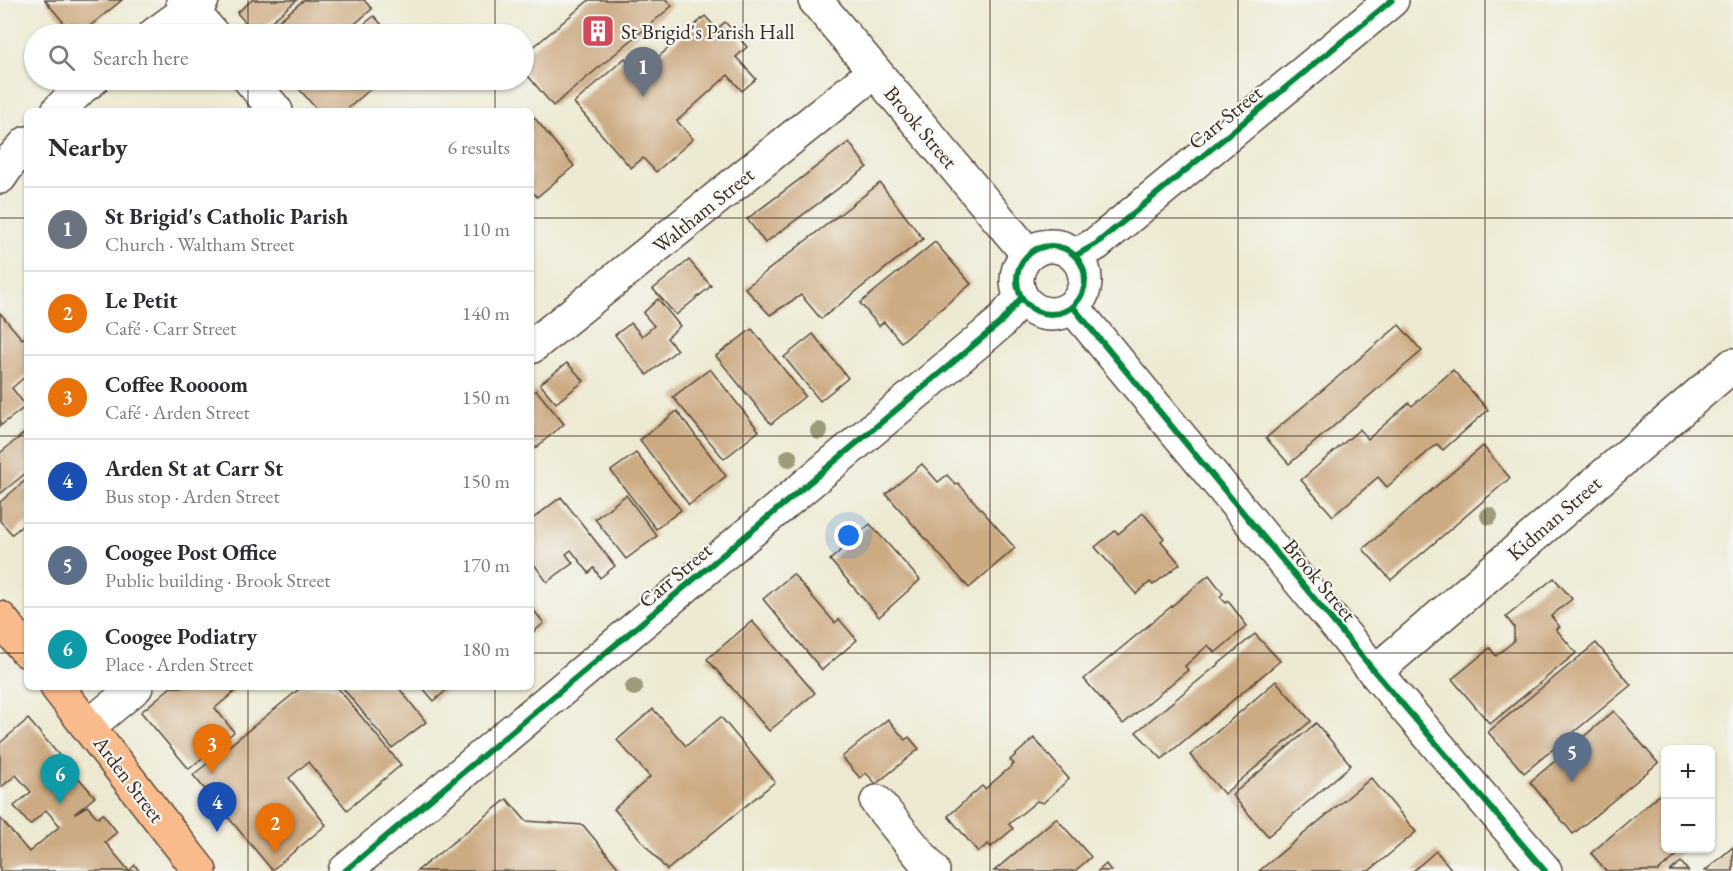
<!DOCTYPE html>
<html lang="en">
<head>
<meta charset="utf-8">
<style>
  body { margin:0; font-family:"EB Garamond",serif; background:#f2f2f3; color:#2b2b33 }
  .controls { position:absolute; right:18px; bottom:18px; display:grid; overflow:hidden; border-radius:9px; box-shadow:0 2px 4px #0004 }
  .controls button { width:54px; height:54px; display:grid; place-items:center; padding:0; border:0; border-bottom:2px solid #e1e1e2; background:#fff; color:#2b2b33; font:30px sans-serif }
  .you { position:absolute; left:849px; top:536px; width:21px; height:21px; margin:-15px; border:4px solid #fff; border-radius:50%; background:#1a73e8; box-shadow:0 0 0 9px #1a73e833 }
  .badge { display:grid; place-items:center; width:39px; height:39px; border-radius:50%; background:#d1495b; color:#fff; font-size:20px; font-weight:700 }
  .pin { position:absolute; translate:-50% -50px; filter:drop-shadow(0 2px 3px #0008) }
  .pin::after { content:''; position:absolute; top:32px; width:21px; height:18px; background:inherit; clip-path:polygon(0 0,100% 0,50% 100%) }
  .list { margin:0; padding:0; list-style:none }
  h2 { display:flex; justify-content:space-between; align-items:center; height:78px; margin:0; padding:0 24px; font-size:26px }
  h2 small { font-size:20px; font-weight:400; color:#7c7c81 }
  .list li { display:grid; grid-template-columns:39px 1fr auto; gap:18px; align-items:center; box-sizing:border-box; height:84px; padding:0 24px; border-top:2px solid #e1e1e2 }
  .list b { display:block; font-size:22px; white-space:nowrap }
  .list p { margin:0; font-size:20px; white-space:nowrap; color:#7c7c81 }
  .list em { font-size:20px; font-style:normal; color:#7c7c81 }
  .icon { flex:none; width:33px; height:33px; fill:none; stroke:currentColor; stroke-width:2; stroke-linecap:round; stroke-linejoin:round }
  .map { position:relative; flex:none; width:1733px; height:871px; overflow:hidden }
  .search { position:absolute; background:#fff; box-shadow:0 2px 4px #0004; left:24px; top:24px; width:510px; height:66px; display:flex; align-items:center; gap:15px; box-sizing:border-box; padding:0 21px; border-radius:33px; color:#7c7c81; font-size:22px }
  .panel { position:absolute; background:#fff; box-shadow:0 2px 4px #0004; left:24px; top:108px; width:510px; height:582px; border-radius:9px }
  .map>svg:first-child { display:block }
</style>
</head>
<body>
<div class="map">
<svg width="1733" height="871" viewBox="0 0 1733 871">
  <rect width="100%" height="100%" fill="#f6f6f2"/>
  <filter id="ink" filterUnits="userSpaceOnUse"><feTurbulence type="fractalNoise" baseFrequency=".0167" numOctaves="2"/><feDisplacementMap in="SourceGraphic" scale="12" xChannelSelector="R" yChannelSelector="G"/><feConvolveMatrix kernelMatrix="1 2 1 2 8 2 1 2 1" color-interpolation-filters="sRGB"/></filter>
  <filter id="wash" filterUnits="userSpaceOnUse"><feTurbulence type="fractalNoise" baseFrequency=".008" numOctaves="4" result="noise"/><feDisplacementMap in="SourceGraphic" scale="24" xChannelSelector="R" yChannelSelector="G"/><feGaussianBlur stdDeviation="1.35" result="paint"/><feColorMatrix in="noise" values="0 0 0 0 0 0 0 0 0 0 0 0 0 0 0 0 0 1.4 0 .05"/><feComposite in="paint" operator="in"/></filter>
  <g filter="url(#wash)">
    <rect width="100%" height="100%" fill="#ede9d2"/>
    <g id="blocks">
      <!-- building -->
      <g fill="#ccaa82">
        <path d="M45,0H122L80,34H73Z"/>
        <path d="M252,0H297L256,34L237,13Z"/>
        <path d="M304,0H364L372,9L343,34H263Z"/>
        <path d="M589,0H667L672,6L553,106L524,71V55Z"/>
        <path d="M374,16L390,34H352Z"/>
        <path d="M705,16L717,29L725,22L747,47L736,57L756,79L742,91L728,75L677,121L693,139L656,172L643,158L631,168L574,103L625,58L639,74Z"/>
        <path d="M300,80H381L345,111H318L295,84Z"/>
        <path d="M533,116L574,166L537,197L531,190V118Z"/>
        <path d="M849,142L867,167L765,243L747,219Z"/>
        <path d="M880,183L923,239L821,319L801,295L770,315L745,288Z"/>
        <path d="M935,242L971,284L901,342L884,322L879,326L860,303Z"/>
        <path d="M689,260L711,286L676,315L653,289Z"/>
        <path d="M658,299L680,326L667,338L677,350L647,375L615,335L631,323L642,336L654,326L643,313Z"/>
        <path d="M0,313L22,339L27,335V375L12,388L26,406L0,426Z"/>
        <path d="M1399,325L1422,351L1289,464L1266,438Z"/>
        <path d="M752,329L805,396L771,424L716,356Z"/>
        <path d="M813,334L848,378L820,401L784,357Z"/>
        <path d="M567,363L584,381L556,403L540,384Z"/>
        <path d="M710,369L759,431L724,459L673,397Z"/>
        <path d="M1453,370L1488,410L1443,450L1437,444L1387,487L1378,477L1333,516L1301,480L1360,429L1368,439L1409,403L1412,406Z"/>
        <path d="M536,390L564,424L534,449L531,446V394Z"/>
        <path d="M677,411L726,476L689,505L640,440Z"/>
        <path d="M27,431V472L0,494V453Z"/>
        <path d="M1483,446L1510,478L1391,580L1363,549Z"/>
        <path d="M636,453L681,510L656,529L611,471Z"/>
        <path d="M922,464L938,482L947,475L956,485L958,483L1015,548L969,588L886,494Z"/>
        <path d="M27,479V522L12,534L0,521V502Z"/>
        <path d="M626,495L657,536L626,559L595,519Z"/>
        <path d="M561,497L615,566L600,578L594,568L589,573L571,550L566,554L573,563L547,582L531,560V520Z"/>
        <path d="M1143,513L1164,538L1161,541L1180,564L1153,585L1150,582L1136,594L1095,547L1115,531L1118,534Z"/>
        <path d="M870,524L920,580L879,617L830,560Z"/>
        <path d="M793,574L835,623L839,619L857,640L822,670L763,599Z"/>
        <path d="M1209,575L1223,593L1220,597L1226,603L1228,601L1247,626L1215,653L1208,645L1185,666L1188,670L1123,724L1084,679Z"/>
        <path d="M1554,578L1572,599L1551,616L1560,627L1556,629L1576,653L1490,724L1452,679L1490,648L1496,656L1514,641V627L1506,617Z"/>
        <path d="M531,607L544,623L531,634Z"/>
        <path d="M752,621L815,693L769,731L707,659Z"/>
        <path d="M1255,634L1280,661L1162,759L1136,732Z"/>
        <path d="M1596,643L1631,685L1524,773L1488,732Z"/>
        <path d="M1276,681L1311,721L1224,794L1190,755Z"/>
        <path d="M171,687H240L215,708L234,732L189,769L141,712Z"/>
        <path d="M302,687H337L401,765L347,810L308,762L289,778L326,825L272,870L193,775Z"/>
        <path d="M342,687H398L426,722L392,748Z"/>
        <path d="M422,687H450L434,701Z"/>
        <path d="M653,709L686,746L721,717L775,782L667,870L614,809L650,777L617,740Z"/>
        <path d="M1614,711L1658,763L1573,834L1530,782Z"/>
        <path d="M28,719L95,797L74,814L87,806L98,818L103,814L117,832L105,842L129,871L135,865L139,871H0V818L29,852L60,826L46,810L30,825L14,806L31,792L16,775L0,788V743Z"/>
        <path d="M888,719L905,740L909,737L919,749L876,784L866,773L860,778L842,757Z"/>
        <path d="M1316,723L1351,765L1268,836L1232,795Z"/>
        <path d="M1034,738L1069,779L1043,803L1037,801L1009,824L1013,829L991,847L988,844L978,852L948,816L982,786L985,789L1014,764L1010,760Z"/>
        <path d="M1371,778L1416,832L1369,871H1259Z"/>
        <path d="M1665,790V849H1685L1658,871H1606L1591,853Z"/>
        <path d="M507,799L526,821L583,825L621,871H417Z"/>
        <path d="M1056,818L1091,857L1075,871H994Z"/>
        <path d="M1733,847V871H1705Z"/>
        <path d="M1436,851L1453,871H1413Z"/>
        <path d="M1681,862L1688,871H1670Z"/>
        <path d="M1106,864L1111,871H1098Z"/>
      </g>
    </g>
  </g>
  <g filter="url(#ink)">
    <use href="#blocks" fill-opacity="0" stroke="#564739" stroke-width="1.5"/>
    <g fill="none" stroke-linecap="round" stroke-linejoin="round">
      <!-- minor casing -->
      <g stroke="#564739" stroke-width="36">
        <g id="minor">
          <path d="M183,0L212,34"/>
          <path d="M815,0L1028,254"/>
          <path d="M155,34L202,0"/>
          <path d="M250,80L276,111"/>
          <path d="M58,111L82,87L92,80"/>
          <path d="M0,177L13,158L27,143"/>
          <circle cx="1051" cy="280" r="34"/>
          <path d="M1075,256L1096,244L1392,0"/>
          <path d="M1073,307L1375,672L1545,871"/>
          <path d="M531,347L874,72"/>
          <path d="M1375,672L1733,365"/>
          <path d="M89,726L136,687"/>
          <path d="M877,802L933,871"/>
          <path d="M345,871L1000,323L1021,298"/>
        </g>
      </g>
      <!-- major casing -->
      <g stroke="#564739" stroke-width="36">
        <g id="major">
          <path d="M0,618L27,651"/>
          <path d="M57,687L200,871"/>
        </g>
      </g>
      <!-- minor -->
      <use href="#minor" stroke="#fff" stroke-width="33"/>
      <!-- major -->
      <use href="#major" stroke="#fabb8c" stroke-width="33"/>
      <!-- cycleway casing -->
      <g stroke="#f6f6f2" stroke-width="10">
        <g id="cycleway">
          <circle cx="1051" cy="280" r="34"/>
          <path d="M1075,256L1096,244L1392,0"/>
          <path d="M1073,307L1375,672L1545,871"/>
          <path d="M345,871L1000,323L1021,298"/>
        </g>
      </g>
      <!-- cycleway -->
      <use href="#cycleway" stroke="#00873e" stroke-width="6"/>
    </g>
    <!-- trees -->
    <g fill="#9e9a7c">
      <circle cx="819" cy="431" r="9"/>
      <circle cx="789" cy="458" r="9"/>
      <circle cx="1489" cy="516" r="9"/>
      <circle cx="634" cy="687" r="9"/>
    </g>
  </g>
  <!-- grid -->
  <path fill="none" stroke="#3b2a1e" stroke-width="1.5" stroke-opacity="0.55" d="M248,0V34M495,0V34M743,0V871M990,0V871M1238,0V871M1485,0V871M248,80V111M495,80V111M0,218H27M531,218H1733M0,436H27M531,436H1733M0,653H27M531,653H1733M248,687V871M495,687V871"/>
  <!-- icons -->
  <defs>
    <g id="building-square" transform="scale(1.725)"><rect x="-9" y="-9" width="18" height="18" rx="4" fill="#d1495b" stroke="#f6f6f2"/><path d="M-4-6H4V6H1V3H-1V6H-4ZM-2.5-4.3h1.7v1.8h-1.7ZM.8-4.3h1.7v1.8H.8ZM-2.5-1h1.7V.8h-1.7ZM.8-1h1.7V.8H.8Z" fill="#fff"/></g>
  </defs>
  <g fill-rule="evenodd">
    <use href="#building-square" x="598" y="31"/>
  </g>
  <g text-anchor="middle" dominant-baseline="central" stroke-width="4.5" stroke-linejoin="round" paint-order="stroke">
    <!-- poi labels -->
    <g font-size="21" fill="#3b2a1e" stroke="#f6f6f2" text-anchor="start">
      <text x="621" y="31">St Brigid's Parish Hall</text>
    </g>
    <!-- street labels -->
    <g font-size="21" fill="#3b2a1e" stroke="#f6f6f2">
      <text transform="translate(1225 117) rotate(-39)">Carr Street</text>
      <text transform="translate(921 127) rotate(50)">Brook Street</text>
      <text transform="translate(703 210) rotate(-39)">Waltham Street</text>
      <text transform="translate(1554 518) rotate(-41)">Kidman Street</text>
      <text transform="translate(675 575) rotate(-40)">Carr Street</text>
      <text transform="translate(1320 580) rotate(50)">Brook Street</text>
      <text transform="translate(129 779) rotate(53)">Arden Street</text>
    </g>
  </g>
</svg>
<div class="controls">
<button>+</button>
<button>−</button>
</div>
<div class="you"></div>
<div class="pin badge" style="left:643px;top:97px;background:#6b7280">1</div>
<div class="pin badge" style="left:275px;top:853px;background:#e8710a">2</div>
<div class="pin badge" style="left:212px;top:774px;background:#e8710a">3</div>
<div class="pin badge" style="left:217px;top:832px;background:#1a4fb4">4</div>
<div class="pin badge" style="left:1572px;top:782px;background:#5c6f8a">5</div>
<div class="pin badge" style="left:60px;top:804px;background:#0f9aa8">6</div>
<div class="search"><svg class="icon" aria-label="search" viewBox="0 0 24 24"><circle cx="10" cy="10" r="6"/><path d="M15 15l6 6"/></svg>Search here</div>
<section class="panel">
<h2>Nearby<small>6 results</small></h2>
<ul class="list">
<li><span class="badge" style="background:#6b7280">1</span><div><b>St Brigid's Catholic Parish</b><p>Church · Waltham Street</p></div><em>110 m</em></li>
<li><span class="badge" style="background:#e8710a">2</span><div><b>Le Petit</b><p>Café · Carr Street</p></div><em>140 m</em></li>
<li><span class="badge" style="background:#e8710a">3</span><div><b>Coffee Roooom</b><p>Café · Arden Street</p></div><em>150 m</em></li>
<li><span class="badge" style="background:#1a4fb4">4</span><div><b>Arden St at Carr St</b><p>Bus stop · Arden Street</p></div><em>150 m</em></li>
<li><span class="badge" style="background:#5c6f8a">5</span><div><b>Coogee Post Office</b><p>Public building · Brook Street</p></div><em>170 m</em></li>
<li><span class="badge" style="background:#0f9aa8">6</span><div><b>Coogee Podiatry</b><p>Place · Arden Street</p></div><em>180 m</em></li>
</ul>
</section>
</div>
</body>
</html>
